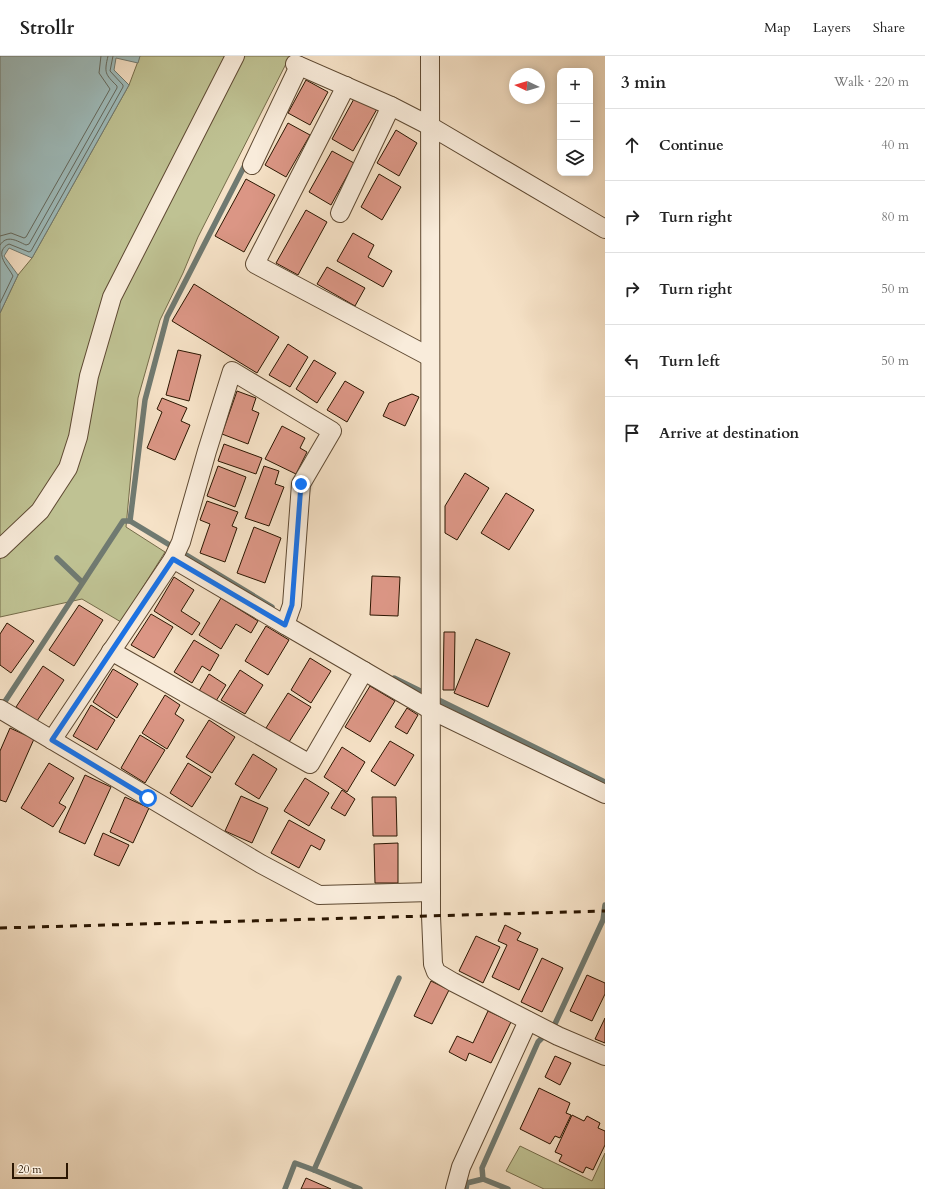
<!DOCTYPE html>
<html lang="en">
<head>
<meta charset="utf-8">
<style>
  body { margin:0; font-family:Cardo,serif; background:#f6f6f6; color:#222 }
  .controls { position:absolute; right:12px; top:12px; display:grid; overflow:hidden; border-radius:8px; box-shadow:0 2px 10px #0003 }
  .controls button { width:36px; height:36px; display:grid; place-items:center; padding:0; border:0; border-bottom:1px solid #e0e0e0; background:#fff; color:#222; font:20px sans-serif }
  .compass { position:absolute; left:509px; top:12px; width:36px; height:36px; border-radius:50%; background:#fff; box-shadow:0 2px 10px #0003; rotate:274deg }
  .scale { position:absolute; left:12px; bottom:10px; width:56px; box-sizing:border-box; padding-left:4px; border:2px solid #2b1601; border-top:0; font-size:11px; line-height:14px; white-space:nowrap; color:#2b1601; -webkit-text-stroke:3px #f9ecdb; paint-order:stroke }
  .stop { position:absolute; width:12px; height:12px; margin:-9px; border:3px solid #1a73e8; border-radius:50%; background:#fff }
  .stop.end { background:#1a73e8; border-color:#fff; box-shadow:0 1px 4px #0008 }
  .list { margin:0; padding:0; list-style:none }
  h2 { display:flex; justify-content:space-between; align-items:center; height:52px; margin:0; padding:0 16px; font-size:17px }
  h2 small { font-size:13px; font-weight:400; color:#767676 }
  .list li { display:grid; grid-template-columns:26px 1fr auto; gap:12px; align-items:center; box-sizing:border-box; height:72px; padding:0 16px; border-top:1px solid #e0e0e0 }
  .list b { display:block; font-size:15px; white-space:nowrap }
  .list em { font-size:13px; font-style:normal; color:#767676 }
  .icon { flex:none; width:22px; height:22px; fill:none; stroke:currentColor; stroke-width:2; stroke-linecap:round; stroke-linejoin:round }
  .map { position:relative; flex:none; width:605px; height:1133px; overflow:hidden }
  header { display:flex; align-items:center; gap:24px; box-sizing:border-box; height:56px; padding:0 20px; background:#fff; border-bottom:1px solid #e0e0e0 }
  header strong { font-size:19px }
  nav { display:flex; gap:22px; margin-inline-start:auto; font-size:14px }
  main { display:flex }
  aside { flex:1; background:#fff }
  .map>svg:first-child { display:block }
</style>
</head>
<body>
<header>
<strong>Strollr</strong>
<nav><a>Map</a><a>Layers</a><a>Share</a></nav>
</header>
<main>
<div class="map">
<svg width="605" height="1133" viewBox="0 0 605 1133">
  <rect width="100%" height="100%" fill="#f6e2c7"/>
  <filter id="stains"><feTurbulence type="fractalNoise" baseFrequency=".005" numOctaves="4"/><feColorMatrix values="0 0 0 0 .2 0 0 0 0 .09 0 0 0 0 .02 0 0 0 .5 -.17"/></filter>
  <radialGradient id="worn" r=".72"><stop offset=".6" stop-color="#630" stop-opacity="0"/><stop offset="1" stop-color="#630" stop-opacity=".3"/></radialGradient>
  <!-- green -->
  <g fill="#bfc293" stroke="#756c4a">
    <path d="M140,0H290L198,181L183,217L160,264L138,342L126,471L165,496L121,566L82,543L0,561V257L18,219L32,202L129,29Z"/>
    <path d="M520,1090L592,1125L605,1097V1133H544L506,1115Z"/>
  </g>
  <!-- water -->
  <path fill="#9ebcbc" stroke="#707a71" d="M0,0H140L138,7L116,2L114,14L129,29L32,202L9,192L4,200L18,219L0,257Z"/>
  <g fill="none" stroke-linecap="round" stroke-linejoin="round">
    <!-- shore -->
    <g stroke="#64695e" stroke-width="1">
      <path d="M0,180L11,177L24,182L26,181L110,33L99,17L101,0"/>
      <path d="M0,189C7,178 17,185 26,189L29,188L117,32V30C105,18 104,17 108,0"/>
      <path d="M0,247L13,220C9,212 0,204 2,195C4,191 5,190 9,188L29,196L31,195L123,31V29L110,15L113,0"/>
    </g>
    <!-- stream -->
    <g stroke="#707a71" stroke-width="5.5">
      <path d="M130,465L145,344L167,261L247,105"/>
      <path d="M57,502L82,526"/>
      <path d="M394,622L605,726"/>
      <path d="M2,650L123,465H130L272,551"/>
      <path d="M314,1114L360,1133"/>
      <path d="M285,1133L295,1107L314,1114L399,922"/>
      <path d="M466,1133L467,1127L483,1123"/>
      <path d="M508,1133L483,1123L482,1112L538,986L554,970L603,864L605,849"/>
    </g>
  </g>
  <!-- building -->
  <g fill="#db9685" stroke="#2b1601">
    <path d="M306,24L328,36L310,69L288,57Z"/>
    <path d="M355,41L377,53L353,95L332,83Z"/>
    <path d="M288,67L310,79L286,121L265,109Z"/>
    <path d="M396,74L417,87L399,120L377,107Z"/>
    <path d="M332,95L354,107L331,149L309,136Z"/>
    <path d="M379,118L401,131L382,164L361,151Z"/>
    <path d="M246,123L275,139L244,196L215,180Z"/>
    <path d="M306,154L327,166L298,219L276,207Z"/>
    <path d="M353,177L374,189L368,201L392,215L383,231L337,205Z"/>
    <path d="M327,211L365,232L355,250L317,228Z"/>
    <path d="M194,228L279,281L257,317L172,265Z"/>
    <path d="M288,288L308,301L290,331L269,319Z"/>
    <path d="M178,294L201,299L189,345L166,339Z"/>
    <path d="M314,304L336,317L317,347L296,333Z"/>
    <path d="M345,325L364,336L347,366L327,354Z"/>
    <path d="M237,335L256,342L252,354L259,357L248,388L222,378Z"/>
    <path d="M412,338L419,341L405,370L383,360L389,347Z"/>
    <path d="M162,342L187,352L181,365L190,369L175,404L147,392L162,356L157,353Z"/>
    <path d="M282,370L305,382L300,392L307,396L296,418L265,403Z"/>
    <path d="M224,388L262,402L256,418L218,405Z"/>
    <path d="M218,410L246,421L235,451L207,440Z"/>
    <path d="M264,410L279,415L275,428L284,431L269,470L245,462Z"/>
    <path d="M465,417L489,432L457,484L445,477V450Z"/>
    <path d="M506,437L534,454L509,494L481,477Z"/>
    <path d="M207,445L238,456L232,470L237,472L225,506L200,497L210,468L200,464Z"/>
    <path d="M254,471L281,482L265,527L237,517Z"/>
    <path d="M372,520L400,521L398,560L370,559Z"/>
    <path d="M174,521L194,534L181,555L200,567L192,579L154,555Z"/>
    <path d="M221,542L258,565L251,577L236,568L221,593L199,579Z"/>
    <path d="M79,549L103,564L74,610L49,594Z"/>
    <path d="M151,558L173,571L154,602L131,589Z"/>
    <path d="M7,567L34,585L11,617L0,609V578Z"/>
    <path d="M266,570L289,584L268,619L245,605Z"/>
    <path d="M444,576H455L454,634H443Z"/>
    <path d="M476,583L510,597L488,651L454,637Z"/>
    <path d="M194,584L219,599L210,615L202,610L192,627L174,616Z"/>
    <path d="M310,602L331,615L311,647L291,634Z"/>
    <path d="M43,610L64,624L37,665L16,651Z"/>
    <path d="M113,613L138,628L117,662L93,646Z"/>
    <path d="M240,614L263,629L245,658L221,644Z"/>
    <path d="M209,618L226,629L216,645L199,635Z"/>
    <path d="M370,630L395,645L370,686L345,671Z"/>
    <path d="M288,637L311,651L289,686L266,672Z"/>
    <path d="M165,639L180,649L175,658L184,664L167,693L142,677Z"/>
    <path d="M91,649L115,664L97,694L73,680Z"/>
    <path d="M407,652L418,659L407,678L395,671Z"/>
    <path d="M209,664L235,681L212,717L186,701Z"/>
    <path d="M10,672L34,683L6,746L0,744V695Z"/>
    <path d="M140,679L165,694L145,727L121,712Z"/>
    <path d="M390,685L414,699L395,730L371,715Z"/>
    <path d="M342,691L365,706L347,736L324,721Z"/>
    <path d="M253,698L277,713L259,743L235,728Z"/>
    <path d="M49,707L74,722L59,747L66,751L53,771L21,752Z"/>
    <path d="M188,707L211,721L192,751L170,737Z"/>
    <path d="M85,719L111,731L85,788L59,776Z"/>
    <path d="M305,722L329,737L309,770L284,755Z"/>
    <path d="M342,734L355,743L345,760L331,752Z"/>
    <path d="M241,740L268,752L252,787L225,775Z"/>
    <path d="M125,741L149,752L133,787L110,776Z"/>
    <path d="M372,741H396L397,780H373Z"/>
    <path d="M289,764L325,784L320,794L311,789L299,812L271,797Z"/>
    <path d="M103,777L129,789L119,810L94,799Z"/>
    <path d="M398,787V827H375L374,788Z"/>
    <path d="M505,869L521,877L517,884L538,893L519,934L492,921L507,889L498,885Z"/>
    <path d="M476,880L500,891L483,927L459,915Z"/>
    <path d="M542,902L563,912L542,956L521,946Z"/>
    <path d="M587,919L605,927V938L592,965L570,955Z"/>
    <path d="M431,925L449,934L432,968L414,960Z"/>
    <path d="M488,955L511,966L491,1007L469,997L466,1005L449,996L457,980L473,987Z"/>
    <path d="M605,962V987L595,983Z"/>
    <path d="M555,1000L571,1007L560,1029L545,1021Z"/>
    <path d="M539,1032L570,1047L566,1057L571,1059L560,1082L555,1080L550,1088L520,1073Z"/>
    <path d="M572,1059L584,1065L587,1060L600,1067L598,1072L605,1075V1089L593,1114L586,1111L583,1117L559,1105L562,1099L555,1096Z"/>
    <path d="M306,1122L331,1133H301Z"/>
  </g>
  <g fill="none" stroke-linecap="round" stroke-linejoin="round">
    <!-- street casing -->
    <g stroke="#5e4932" stroke-width="20">
      <g id="street">
        <path d="M430,0L431,860L433,908L436,916L453,926L558,980L605,1000"/>
        <path d="M295,8L391,50L430,70L605,173"/>
        <path d="M346,30L255,208L430,301"/>
        <path d="M252,109L299,10"/>
        <path d="M340,157L391,50"/>
        <path d="M0,493L40,455L68,412L78,381L89,320L112,241L235,0"/>
        <path d="M173,503L285,569"/>
        <path d="M111,595L310,708L364,615"/>
        <path d="M0,653L261,808L319,839L431,836"/>
        <path d="M52,684L173,503L181,486L207,395L232,315L332,375L301,428L292,549L285,569L431,654L605,738"/>
        <path d="M455,1133L461,1111L528,965"/>
      </g>
    </g>
    <!-- street -->
    <use href="#street" stroke="#f9ecdb" stroke-width="18"/>
    <!-- rail -->
    <path stroke="#2b1601" stroke-width="3" stroke-dasharray="7 7" stroke-linecap="butt" d="M0,872L605,855"/>
  </g>
  <g fill="none" stroke-linecap="round" stroke-linejoin="round">
    <!-- route -->
    <path stroke="#1a73e8" stroke-width="5" d="M148,742L52,684L173,503L285,569L292,549L301,428"/>
  </g>
  <rect width="100%" height="100%" filter="url(#stains)"/>
  <rect width="100%" height="100%" fill="url(#worn)"/>
</svg>
<div class="controls">
<button>+</button>
<button>−</button>
<button><svg class="icon" aria-label="layers" viewBox="0 0 24 24"><path d="M12 4l9 5-9 5-9-5zM3 14l9 5 9-5"/></svg></button>
</div>
<svg class="compass" viewBox="-18 -18 36 36"><path d="M0-13l5 13h-10z" fill="#e53935"/><path d="M0 13l5-13h-10z" fill="#767676"/></svg>
<div class="scale">20 m</div>
<div class="stop" style="left:148px;top:742px"></div>
<div class="stop end" style="left:301px;top:428px"></div>
</div>
<aside>
<h2>3 min<small>Walk · 220 m</small></h2>
<ul class="list">
<li><svg class="icon" aria-label="ahead" viewBox="0 0 24 24"><path d="M12 20V5M6 11l6-6 6 6"/></svg><div><b>Continue</b></div><em>40 m</em></li>
<li><svg class="icon" aria-label="right" viewBox="0 0 24 24"><path d="M7 20v-9h11M14 6l5 5-5 5"/></svg><div><b>Turn right</b></div><em>80 m</em></li>
<li><svg class="icon" aria-label="right" viewBox="0 0 24 24"><path d="M7 20v-9h11M14 6l5 5-5 5"/></svg><div><b>Turn right</b></div><em>50 m</em></li>
<li><svg class="icon" aria-label="left" viewBox="0 0 24 24"><path d="M17 20v-9H6M10 6l-5 5 5 5"/></svg><div><b>Turn left</b></div><em>50 m</em></li>
<li><svg class="icon" aria-label="arrive" viewBox="0 0 24 24"><path d="M6 21V4h12l-3 4 3 4H6"/></svg><div><b>Arrive at destination</b></div></li>
</ul>
</aside>
</main>
</body>
</html>
